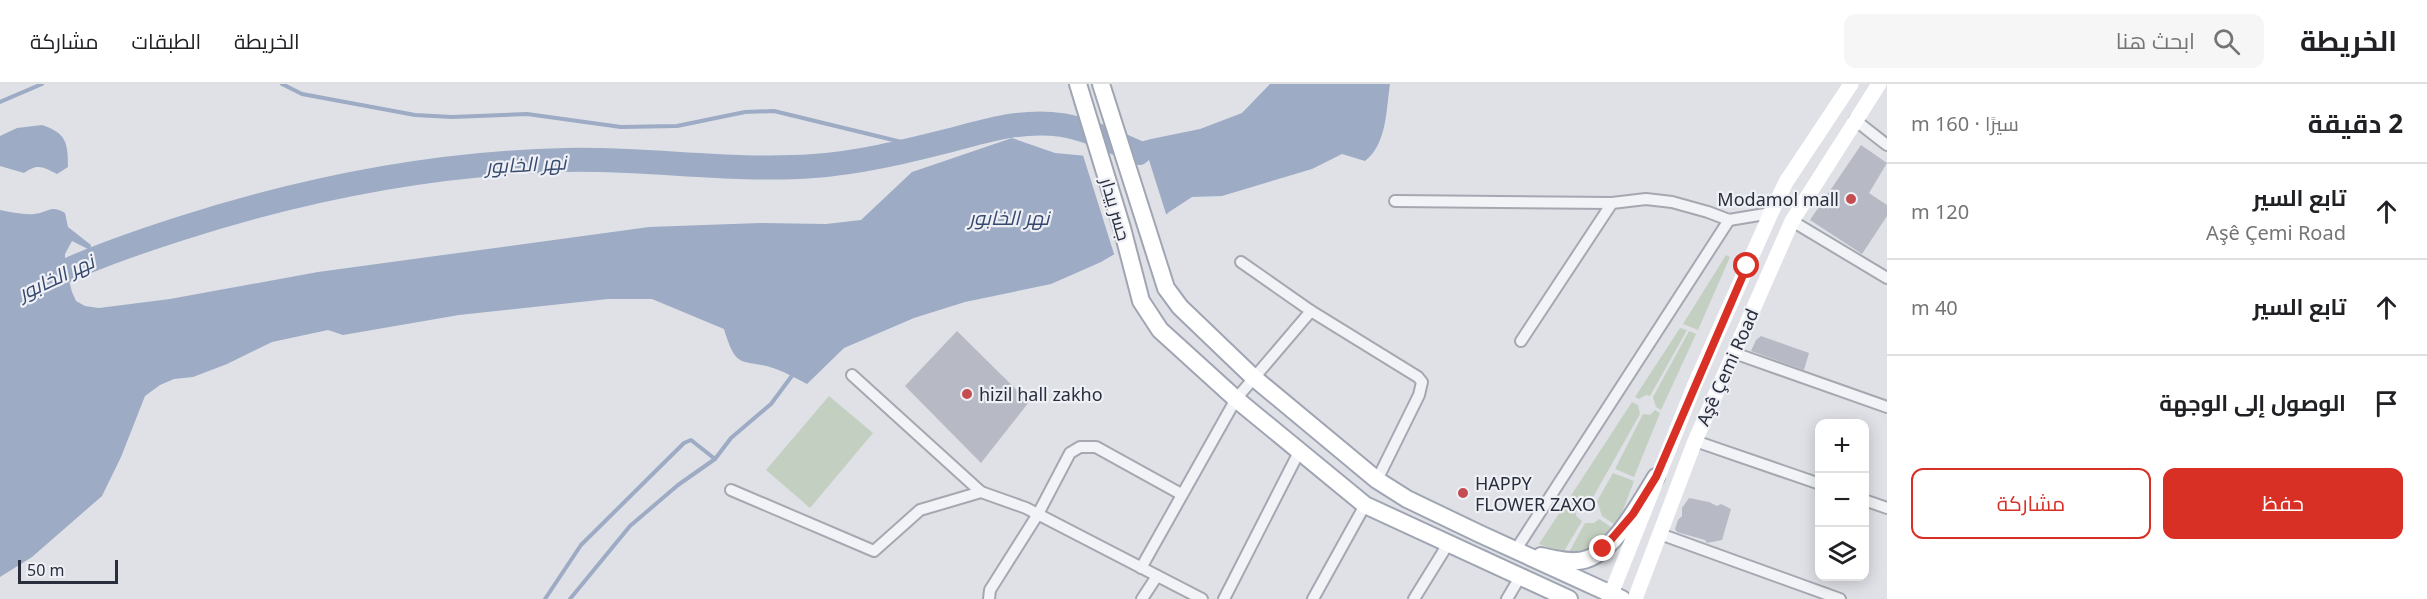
<!DOCTYPE html>
<html lang="ar">
<head>
<meta charset="utf-8">
<style>
  body { margin:0; font-family:"Noto Sans",Cairo,sans-serif; background:#f6f6f6; color:#202124; direction:rtl }
  .controls { position:absolute; right:18px; bottom:18px; display:grid; overflow:hidden; border-radius:12px; box-shadow:0 3px 15px #0003 }
  .controls button { width:54px; height:54px; display:grid; place-items:center; padding:0; border:0; border-bottom:2px solid #e0e0e0; background:#fff; color:#202124; font:30px sans-serif }
  .scale { position:absolute; left:18px; bottom:15px; width:100px; box-sizing:border-box; padding-left:6px; border:3px solid #292e3d; border-top:0; font-size:16px; line-height:21px; white-space:nowrap; color:#292e3d; -webkit-text-stroke:4px #eef0f5; paint-order:stroke }
  .stop { position:absolute; width:18px; height:18px; margin:-14px; border:4px solid #d93025; border-radius:50%; background:#fff }
  .stop.end { background:#d93025; border-color:#fff; box-shadow:0 2px 6px #0008 }
  .list { margin:0; padding:0; list-style:none }
  h2 { display:flex; justify-content:space-between; align-items:center; height:78px; margin:0; padding:0 24px; font-size:26px }
  h2 small { font-size:20px; font-weight:400; color:#757577 }
  .list li { display:grid; grid-template-columns:39px 1fr auto; gap:18px; align-items:center; box-sizing:border-box; height:96px; padding:0 24px; border-top:2px solid #e0e0e0 }
  .list b { display:block; font-size:22px; white-space:nowrap }
  .list p { margin:0; font-size:20px; white-space:nowrap; color:#757577 }
  .list em { font-size:20px; font-style:normal; color:#757577 }
  .actions { display:flex; gap:12px; padding:18px 24px }
  .actions a { flex:1; padding:14px 0; border:2px solid #d93025; border-radius:12px; text-align:center; font-size:21px; color:#d93025 }
  .actions .main { background:#d93025; color:#fff }
  .icon { flex:none; width:33px; height:33px; fill:none; stroke:currentColor; stroke-width:2; stroke-linecap:round; stroke-linejoin:round }
  .map { position:relative; flex:none; width:1887px; height:515px; overflow:hidden; direction:ltr }
  header { display:flex; align-items:center; gap:36px; box-sizing:border-box; height:84px; padding:0 30px; background:#fff; border-bottom:2px solid #e0e0e0 }
  header strong { font-size:28px }
  nav { display:flex; gap:33px; margin-inline-start:auto; font-size:21px }
  .search { width:420px; height:54px; background:#f6f6f6; display:flex; align-items:center; gap:15px; box-sizing:border-box; padding:0 21px; border-radius:12px; color:#757577; font-size:22px }
  main { display:flex }
  aside { flex:1; background:#fff }
  .map>svg:first-child { display:block }
</style>
</head>
<body>
<header>
<strong>الخريطة</strong>
<div class="search"><svg class="icon" aria-label="search" viewBox="0 0 24 24"><circle cx="10" cy="10" r="6"/><path d="M15 15l6 6"/></svg>ابحث هنا</div>
<nav><a>الخريطة</a><a>الطبقات</a><a>مشاركة</a></nav>
</header>
<main>
<aside>
<h2>2 دقيقة<small>سيرًا · 160 m</small></h2>
<ul class="list">
<li><svg class="icon" aria-label="ahead" viewBox="0 0 24 24"><path d="M12 20V5M6 11l6-6 6 6"/></svg><div><b>تابع السير</b><p>Aşê Çemi Road</p></div><em>120 m</em></li>
<li><svg class="icon" aria-label="ahead" viewBox="0 0 24 24"><path d="M12 20V5M6 11l6-6 6 6"/></svg><div><b>تابع السير</b></div><em>40 m</em></li>
<li><svg class="icon" aria-label="arrive" viewBox="0 0 24 24"><path d="M6 21V4h12l-3 4 3 4H6"/></svg><div><b>الوصول إلى الوجهة</b></div></li>
</ul>
<div class="actions"><a class="main">حفظ</a><a>مشاركة</a></div>
</aside>
<div class="map">
<svg width="1887" height="515" viewBox="0 0 1887 515">
  <rect width="100%" height="100%" fill="#dfe1e7"/>
  <!-- green -->
  <g fill="#c3d0c1">
    <path d="M1726,171L1730,173L1698,246L1683,240Z"/>
    <path d="M1680,244L1687,246L1650,312L1646,311L1639,315L1635,313Z"/>
    <path d="M1689,247L1696,250L1661,326L1656,323L1653,313Z"/>
    <path d="M829,312L873,349L810,424L766,386Z"/>
    <path d="M1632,318L1638,321L1640,330L1592,415L1589,414L1580,418L1570,413Z"/>
    <path d="M1655,326L1660,329L1634,393L1615,385L1643,330L1650,331Z"/>
    <path d="M1613,389L1634,397L1617,442L1602,432L1597,417Z"/>
    <path d="M1568,416L1577,421L1576,432L1582,437L1563,469L1539,460Z"/>
    <path d="M1599,435L1614,445L1599,464L1567,472L1585,439H1594Z"/>
  </g>
  <!-- water -->
  <g fill="#9dabc5">
    <path d="M1270,0H1390C1386,26 1387,60 1365,77L1342,70L1312,85L1222,112L1192,113L1169,128L1140,155L1101,178L1051,200L965,218L914,234L844,264L807,300C797,295 787,289 776,285C742,273 737,289 724,245L652,215H608L459,231L343,251L328,246L272,258L227,280L193,293L174,295L160,301L145,312L121,373L102,412L32,473L0,493V126C11,128 23,131 34,130C48,129 50,120 65,129L68,143L91,161L90,166L72,157L65,170V181L72,208L76,217L85,222L99,224L170,215L318,188L649,143L760,139L826,140L861,136L912,88L1012,54L1055,69L1087,72L1151,55L1200,45L1242,29Z"/>
    <path d="M42,41C66,49 68,58 68,83L57,90C43,83 38,79 24,89L0,82V52L17,44Z"/>
  </g>
  <!-- pier -->
  <path fill="#dfe1e7" d="M1142,54L1167,133L1142,157L1115,173L1082,68Z"/>
  <g fill="none" stroke-linecap="round" stroke-linejoin="round">
    <!-- stream -->
    <g stroke="#9dabc5" stroke-width="4">
      <path d="M282,0L302,10L415,31L452,33L527,30L621,43L677,42L745,28L774,27L922,63"/>
      <path d="M0,18L42,0"/>
      <path d="M545,515L581,461L684,359L691,356L715,375"/>
      <path d="M570,515L630,442L678,401L715,375L731,354L771,320L794,289"/>
    </g>
    <!-- river -->
    <path stroke="#9dabc5" stroke-width="24" d="M0,220C56,187 117,165 179,145C303,105 436,79 566,76C649,74 731,88 814,82C858,79 903,68 947,57C986,47 1021,35 1062,41C1090,46 1114,58 1139,69"/>
  </g>
  <!-- building -->
  <g fill="#b7bac4">
    <path d="M1861,61L1887,79L1869,109L1887,121V132L1862,170L1810,136Z"/>
    <path d="M957,247L1029,318L981,379L905,302Z"/>
    <path d="M1761,252L1809,269L1804,286L1751,267L1756,256Z"/>
    <path d="M1689,414L1709,418L1717,422L1721,420L1731,425L1722,456L1707,459L1705,456L1677,448L1675,445L1678,436L1682,432V424Z"/>
  </g>
  <g fill="none" stroke-linecap="round" stroke-linejoin="round">
    <!-- minor casing -->
    <g stroke="#a5a8b1" stroke-width="14">
      <g id="minor">
        <path d="M1855,36L1887,61"/>
        <path d="M1395,117L1612,119L1646,115L1672,118L1708,128L1729,136L1771,129"/>
        <path d="M1792,137L1887,194"/>
        <path d="M1241,178L1311,227L1418,293L1422,298L1419,311L1377,396"/>
        <path d="M1521,257L1612,119"/>
        <path d="M1734,269L1887,323"/>
        <path d="M852,291L981,408"/>
        <path d="M1695,357L1820,400"/>
        <path d="M731,406L874,467L920,426L981,408L1026,424L1202,515"/>
        <path d="M1864,416L1887,424"/>
        <path d="M1660,450L1840,515"/>
        <path d="M1515,467L1729,136"/>
        <path d="M1141,484L1236,315L1311,227"/>
        <path d="M989,515L990,506L1038,430L1070,369L1080,363H1096L1181,410"/>
        <path d="M1142,515L1157,492"/>
        <path d="M1224,515L1299,368"/>
        <path d="M1313,515L1365,421"/>
        <path d="M1414,515L1448,460"/>
        <path d="M1507,515L1520,493"/>
      </g>
    </g>
    <!-- primary casing -->
    <g stroke="#9fa5b2" stroke-width="20">
      <g id="primary">
        <path d="M1078,0L1122,144L1141,217L1160,246L1236,315L1365,421L1569,515"/>
        <path d="M1101,0L1166,204L1180,223L1253,293L1377,396L1407,415L1480,450L1622,515"/>
        <path d="M1541,472C1554,475 1574,480 1587,475C1615,466 1641,417 1656,393"/>
      </g>
    </g>
    <!-- minor -->
    <use href="#minor" stroke="#f1f3f6" stroke-width="10"/>
    <!-- secondary -->
    <g stroke="#fff" stroke-width="15">
      <path d="M1609,515L1695,300L1771,129L1786,98L1851,0"/>
      <path d="M1635,515L1695,357L1792,137L1879,0"/>
    </g>
    <!-- primary -->
    <use href="#primary" stroke="#fff" stroke-width="16"/>
  </g>
  <g fill="none" stroke-linecap="round" stroke-linejoin="round">
    <!-- route -->
    <path stroke="#d93025" stroke-width="8" d="M1603,465L1633,430L1656,393L1747,182"/>
  </g>
  <!-- markers -->
  <g fill="#c44d51" stroke="#eef0f5" stroke-width="2">
    <circle cx="1851" cy="115" r="6"/>
    <circle cx="967" cy="310" r="6"/>
    <circle cx="1463" cy="409" r="6"/>
  </g>
  <g text-anchor="middle" dominant-baseline="central" stroke-width="4.5" stroke-linejoin="round" paint-order="stroke">
    <!-- poi labels -->
    <g font-size="18" fill="#292e3d" stroke="#eef0f5" text-anchor="start">
      <text x="1839" y="115" text-anchor="end">Modamol mall</text>
      <text x="979" y="310">hizil hall zakho</text>
      <text x="1475" y="399">HAPPY<tspan x="1475" dy="21">FLOWER ZAXO</tspan></text>
    </g>
    <!-- street labels -->
    <g font-size="18" fill="#292e3d" stroke="#eef0f5">
      <text transform="translate(1116 125) rotate(74)">جسر بيدار</text>
      <text transform="translate(1727 283) rotate(-66)">Aşê Çemi Road</text>
    </g>
    <!-- water labels -->
    <g font-size="20" font-style="italic" fill="#36496e" stroke="#eef0f5">
      <text transform="translate(526 80) rotate(-3)">نهر الخابور</text>
      <text x="1009" y="133">نهر الخابور</text>
      <text transform="translate(56 193) rotate(-25)">نهر الخابور</text>
    </g>
  </g>
</svg>
<div class="controls">
<button>+</button>
<button>−</button>
<button><svg class="icon" aria-label="layers" viewBox="0 0 24 24"><path d="M12 4l9 5-9 5-9-5zM3 14l9 5 9-5"/></svg></button>
</div>
<div class="scale">50 m</div>
<div class="stop" style="left:1747px;top:182px"></div>
<div class="stop end" style="left:1603px;top:465px"></div>
</div>
</main>
</body>
</html>
